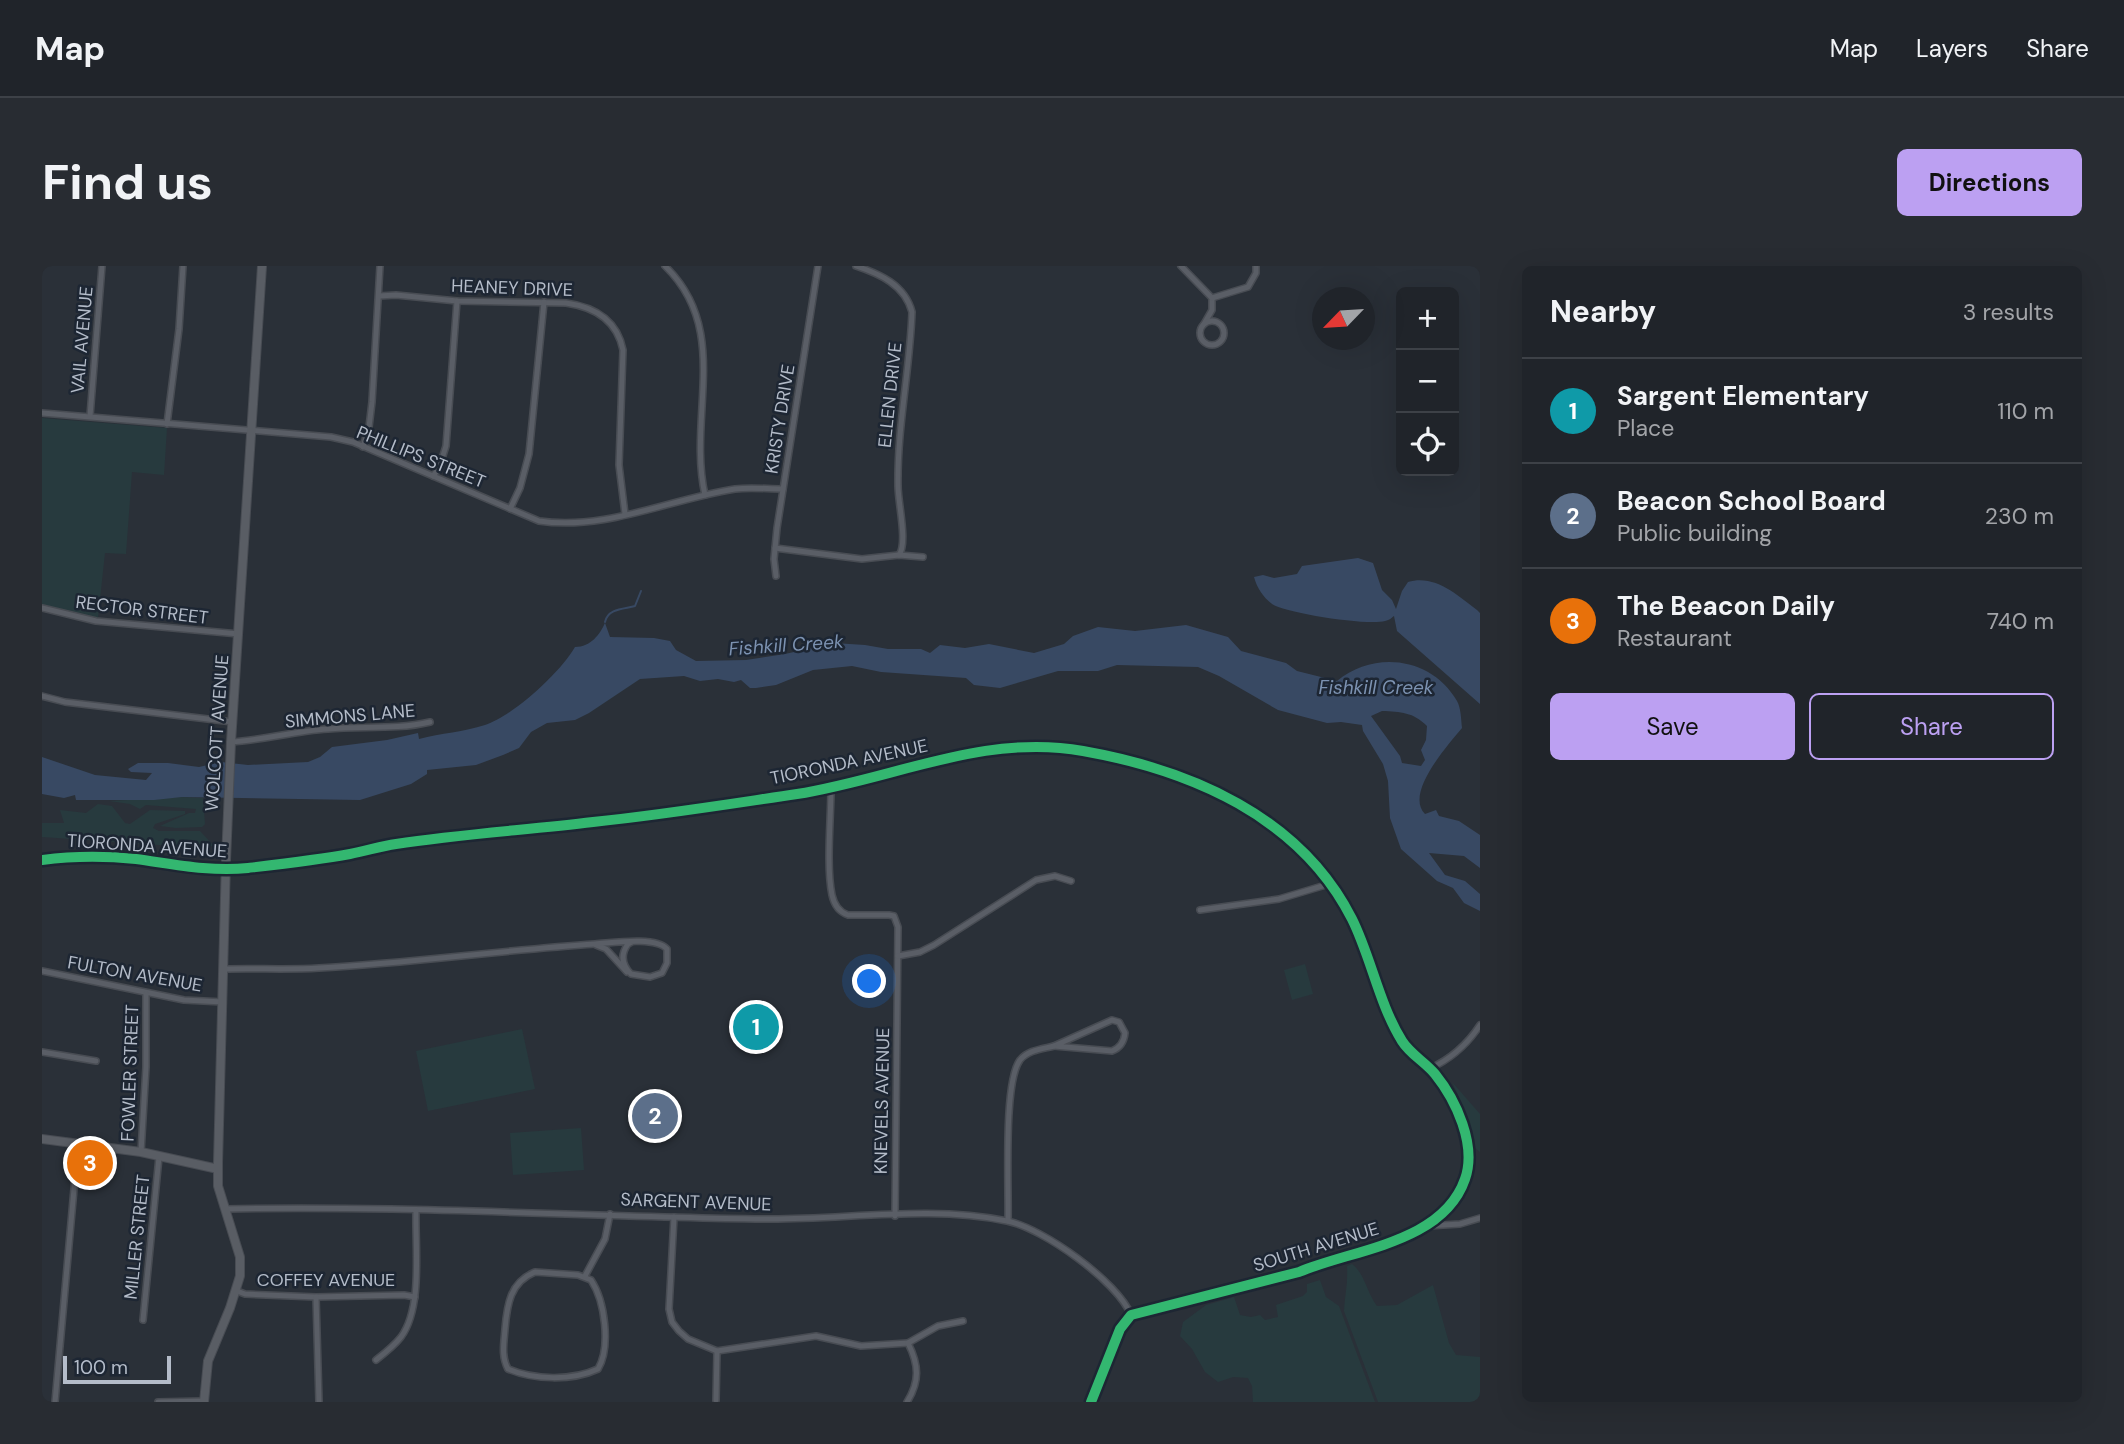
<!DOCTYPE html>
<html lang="en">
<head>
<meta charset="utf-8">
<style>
  body { margin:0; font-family:"DM Sans",sans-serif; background:#282c32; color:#f1f3f6 }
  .controls { position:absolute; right:21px; top:21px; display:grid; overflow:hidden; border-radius:10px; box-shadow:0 7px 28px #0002 }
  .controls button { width:63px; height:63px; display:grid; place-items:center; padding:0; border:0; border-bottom:2px solid #3d4147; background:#20242a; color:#f1f3f6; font:35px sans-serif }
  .compass { position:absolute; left:1270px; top:21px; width:63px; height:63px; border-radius:50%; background:#20242a; box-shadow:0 7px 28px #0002; rotate:245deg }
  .scale { position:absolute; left:21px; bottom:18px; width:108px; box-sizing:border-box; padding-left:7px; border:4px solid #b4bcc9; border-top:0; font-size:19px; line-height:24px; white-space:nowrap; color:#b4bcc9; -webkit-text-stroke:5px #1d2633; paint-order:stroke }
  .you { position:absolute; left:828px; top:716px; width:24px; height:24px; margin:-18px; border:5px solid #fff; border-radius:50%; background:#1a73e8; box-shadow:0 0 0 10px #1a73e833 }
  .badge { display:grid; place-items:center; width:46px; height:46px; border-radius:50%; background:#bca0f2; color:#fff; font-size:23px; font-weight:700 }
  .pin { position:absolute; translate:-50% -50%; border:4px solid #fff; box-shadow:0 2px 7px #0006 }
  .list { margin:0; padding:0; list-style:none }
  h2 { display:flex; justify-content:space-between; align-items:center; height:91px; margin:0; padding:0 28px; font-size:30px }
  h2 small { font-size:23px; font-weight:400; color:#a2a4a8 }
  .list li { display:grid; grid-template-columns:46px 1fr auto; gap:21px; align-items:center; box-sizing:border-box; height:105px; padding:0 28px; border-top:2px solid #3d4147 }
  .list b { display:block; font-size:26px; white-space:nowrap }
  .list p { margin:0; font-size:23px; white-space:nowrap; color:#a2a4a8 }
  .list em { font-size:23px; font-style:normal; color:#a2a4a8 }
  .actions { display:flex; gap:14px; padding:21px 28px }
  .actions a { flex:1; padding:16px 0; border:2px solid #bca0f2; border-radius:10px; text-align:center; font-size:24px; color:#bca0f2 }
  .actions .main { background:#bca0f2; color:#111 }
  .icon { flex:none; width:38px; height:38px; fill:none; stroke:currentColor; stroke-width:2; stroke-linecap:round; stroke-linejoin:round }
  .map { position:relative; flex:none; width:1438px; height:1136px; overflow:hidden; border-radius:10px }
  header { display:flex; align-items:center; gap:42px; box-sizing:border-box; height:98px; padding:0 35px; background:#20242a; border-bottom:2px solid #3d4147 }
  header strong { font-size:33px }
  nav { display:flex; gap:38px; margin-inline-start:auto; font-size:24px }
  .intro { display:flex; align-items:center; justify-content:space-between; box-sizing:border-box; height:168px; padding:0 42px }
  h1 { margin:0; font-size:49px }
  .button { padding:18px 32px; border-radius:10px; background:#bca0f2; color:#111; font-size:24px; font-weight:700 }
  main { display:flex; gap:42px; padding:0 42px }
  aside { flex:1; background:#20242a; border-radius:10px; box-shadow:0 7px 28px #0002 }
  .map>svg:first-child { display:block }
</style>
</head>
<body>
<header>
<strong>Map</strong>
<nav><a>Map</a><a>Layers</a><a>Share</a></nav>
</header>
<div class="intro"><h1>Find us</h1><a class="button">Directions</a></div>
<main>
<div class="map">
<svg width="1438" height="1136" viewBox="0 0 1438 1136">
  <rect width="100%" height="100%" fill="#2a3038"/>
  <!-- green -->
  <g fill="#273a3e">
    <path d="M0,152L125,162L122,209L90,206L84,288L63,287L56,352L0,340Z"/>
    <path d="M140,531L161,532L163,558L160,561L134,562L118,560L147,547H153L154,543L104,539L98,543L88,538L67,535Z"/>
    <path d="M56,538L70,540L83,557L88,558L108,544L143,545V548L113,558L111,562L117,565H158L172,580L146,581L0,571V557H22L18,544L44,547Z"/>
    <path d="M1263,698L1271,728L1250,734L1242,704Z"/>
    <path d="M480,763L493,823L386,845L374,785Z"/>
    <path d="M1410,816L1438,848V886L1433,882L1425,849Z"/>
    <path d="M539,862L542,904L471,909L468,867Z"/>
    <path d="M1310,998C1323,1008 1325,1027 1335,1040L1355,1039L1391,1019L1407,1077L1414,1089L1438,1091V1136H1336L1302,1045C1303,1028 1306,1018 1305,1000Z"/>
    <path d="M1278,1014L1284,1031L1297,1040L1333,1136H1211L1210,1120L1206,1112L1191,1111L1176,1116L1163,1106L1150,1083L1138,1070L1141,1056L1164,1039L1192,1031L1198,1049L1209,1051L1218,1049L1223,1054L1236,1051L1234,1039L1261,1030L1265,1026V1018Z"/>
  </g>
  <!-- water -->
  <g fill="#384963" fill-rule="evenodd">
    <path d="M1316,292L1331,297L1340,324L1350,334L1354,343L1360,325L1366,316C1393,308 1415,329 1435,344L1438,347V438L1355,365L1352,350C1349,352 1348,354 1343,355C1326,360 1243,347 1230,338C1221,331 1215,322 1212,311L1221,309L1232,312L1255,308L1260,300Z"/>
    <path d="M563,357L568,371L612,372L628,375L634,384L654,395L704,394L743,388L792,377L823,379L846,383H879L888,387L898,379L923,382L947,378L992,387L1022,378L1031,370L1056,361L1093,365L1144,359L1186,371L1199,385L1244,397L1255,405L1295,415C1332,384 1390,391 1415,435C1419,442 1419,453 1420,462C1407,478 1362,527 1383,548L1394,544L1397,550L1417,555L1438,569V602L1422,590L1387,587L1403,609L1423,615L1438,628V645L1422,637L1411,622L1395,615L1359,583L1348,552L1346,515L1341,498L1321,465L1320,459L1299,456L1285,457L1236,444L1177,410L1156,401L1075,399L1056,405H1016L958,422L932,419L924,412L839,406L810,400L771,404L734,419L714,422H708L699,414L692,416L676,413L658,415L642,410L598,413L547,447L533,454L505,457L489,466L477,482L461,489L434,499L385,504V508L369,518L318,534L140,531L112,534H34L33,529L22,532L0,528V491L53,509L104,514L110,507L89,506L86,503L96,497H126L157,501L179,496L206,499L266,496L278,491L290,481L345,474L376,467L377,473C399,467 422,466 443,459C471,450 518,407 533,381C549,381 558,368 563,357ZM1340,445C1359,446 1371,446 1385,460L1384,474L1379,484L1383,494L1379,500L1360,497L1358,490L1329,450Z"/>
  </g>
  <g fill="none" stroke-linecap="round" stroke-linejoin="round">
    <!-- stream -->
    <path stroke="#384963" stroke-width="2" d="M563,356C566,342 583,343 593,340L599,325"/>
    <!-- street casing -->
    <g stroke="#484c53" stroke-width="8">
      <g id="street">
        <path d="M623,0C690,65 645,150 663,229"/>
        <path d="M814,0C838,8 863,19 870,46C868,104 855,161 856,220C856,237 866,277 857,289"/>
        <path d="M1139,0L1170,32V44L1162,58"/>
        <path d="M337,30L354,29L415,35L524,37C553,41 575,54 581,84L577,199L583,248"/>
        <path d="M1170,32L1206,21L1214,7V0"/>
        <circle cx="1170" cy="67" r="12"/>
        <path d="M0,147L289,171L311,176L497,255C563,265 628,233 693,223C709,221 725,223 741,223"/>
        <path d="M48,150L60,0"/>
        <path d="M125,158L137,63L141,0"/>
        <path d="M321,181L327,161L330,136L338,0"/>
        <path d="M391,210L397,202L404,180L415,35"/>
        <path d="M468,243L478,222L487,188L502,36"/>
        <path d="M733,282L820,293L857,289L881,291"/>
        <path d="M734,310L732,293L735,262L776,0"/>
        <path d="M0,342L54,355L197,368"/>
        <path d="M0,430L23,436L191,456"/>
        <path d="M189,476C222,474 253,465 286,463C320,460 354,464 388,456"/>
        <path d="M789,522C789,552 784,600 790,629C792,638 797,646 806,649H847L852,650L856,661L853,950"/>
        <path d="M0,594C31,590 63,590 94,593C131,598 168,606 206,602C240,598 275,594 308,588C324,585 339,580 354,578C419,568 485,564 551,556C619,549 687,538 755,528C851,513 942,467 1041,485C1148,504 1258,550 1310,653C1329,691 1337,738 1360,775C1368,788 1383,796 1393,808C1414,834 1435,879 1423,913C1401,977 1312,983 1257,1006L1089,1049L1078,1063L1049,1136"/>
        <path d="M1158,644L1237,633L1287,618"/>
        <path d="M554,679L564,683L585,706"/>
        <path d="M856,690L878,686L892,679L994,614L1013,610L1029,615"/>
        <path d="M182,703C214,702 245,704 277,702C369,697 461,684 553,678C570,677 613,670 625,683V697L620,707L608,711L589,708C580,699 578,689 586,678L590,676"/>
        <path d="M0,705L142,734L181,736"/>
        <path d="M1070,754L1077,756L1083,767C1082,776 1078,782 1070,785L1012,780Z"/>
        <path d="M0,786L54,795"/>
        <path d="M1387,803C1409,793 1425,779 1438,759"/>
        <path d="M99,886L104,801V728"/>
        <path d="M183,943C363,939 543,951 723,953C803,954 886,939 965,955C1001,962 1076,1016 1089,1049"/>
        <path d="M632,951L627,1043L630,1056L637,1065L646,1073L675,1085L774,1070L819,1080L866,1077C877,1099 878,1115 865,1136"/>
        <path d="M966,955C967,923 961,817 978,794C986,784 1000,783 1012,780"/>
        <path d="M1385,960L1418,958L1438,952"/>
        <path d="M493,1006L536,1009L549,1014C563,1035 569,1081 556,1103C530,1115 492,1114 466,1103C459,1090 462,1077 463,1063C465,1039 468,1016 493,1006Z"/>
        <path d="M543,1010L563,973L568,948"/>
        <path d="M195,1025L203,1028L274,1031L362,1029L373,1031"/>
        <path d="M274,1031L277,1136"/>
        <path d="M101,1054L117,891"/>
        <path d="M866,1077L896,1060L921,1055"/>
        <path d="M334,1094C343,1087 352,1080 359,1071C381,1041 373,981 374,945"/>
        <path d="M674,1134L675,1085"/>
        <path d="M13,1136L36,878"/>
        <path d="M116,1136L162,1135"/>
      </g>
    </g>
    <!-- secondary casing -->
    <g stroke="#484c53" stroke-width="10">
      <g id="secondary">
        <path d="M0,873L99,886L176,903"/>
        <path d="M162,1136L166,1095L188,1042L198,1010V991L176,920V897L184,594L189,476L220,0"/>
      </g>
    </g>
    <!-- street -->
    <use href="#street" stroke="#5a5e66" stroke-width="5"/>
    <!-- secondary -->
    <use href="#secondary" stroke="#595d64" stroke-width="8"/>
    <!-- cycleway casing -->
    <g stroke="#1d2633" stroke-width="15">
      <path id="cycleway" d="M0,594C31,590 63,590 94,593C131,598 168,606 206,602C240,598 275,594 308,588C324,585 339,580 354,578C419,568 485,564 551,556C619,549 687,538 755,528C851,513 942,467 1041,485C1148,504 1258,550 1310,653C1329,691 1337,738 1360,775C1368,788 1383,796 1393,808C1414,834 1435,879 1423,913C1401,977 1312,983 1257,1006L1089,1049L1078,1063L1049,1136"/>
    </g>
    <!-- cycleway -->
    <use href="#cycleway" stroke="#33b770" stroke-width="10"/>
  </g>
  <g text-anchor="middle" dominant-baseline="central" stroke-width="5" stroke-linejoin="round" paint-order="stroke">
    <!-- street labels -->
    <g font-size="18" fill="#b4bcc9" stroke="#1d2633">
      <text transform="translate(470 22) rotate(2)">HEANEY DRIVE</text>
      <text transform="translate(40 74) rotate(-85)">VAIL AVENUE</text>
      <text transform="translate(848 129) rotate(-84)">ELLEN DRIVE</text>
      <text transform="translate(738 153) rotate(-81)">KRISTY DRIVE</text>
      <text transform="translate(379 191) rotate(22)">PHILLIPS STREET</text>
      <text transform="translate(100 344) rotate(7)">RECTOR STREET</text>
      <text transform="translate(308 450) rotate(-5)">SIMMONS LANE</text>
      <text transform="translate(175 467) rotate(-86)">WOLCOTT AVENUE</text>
      <text transform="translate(807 496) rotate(-12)">TIORONDA AVENUE</text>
      <text transform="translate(105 580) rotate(4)">TIORONDA AVENUE</text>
      <text transform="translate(93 708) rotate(10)">FULTON AVENUE</text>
      <text transform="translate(88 807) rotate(-88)">FOWLER STREET</text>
      <text transform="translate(840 835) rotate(-89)">KNEVELS AVENUE</text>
      <text transform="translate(654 936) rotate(2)">SARGENT AVENUE</text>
      <text transform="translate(95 971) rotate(-84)">MILLER STREET</text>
      <text transform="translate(1274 981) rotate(-17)">SOUTH AVENUE</text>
      <text x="284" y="1014">COFFEY AVENUE</text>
    </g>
    <!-- water labels -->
    <g font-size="19" font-style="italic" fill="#7c92b1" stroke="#1d2633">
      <text transform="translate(744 379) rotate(-4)">Fishkill Creek</text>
      <text x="1334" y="421">Fishkill Creek</text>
    </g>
  </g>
</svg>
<div class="controls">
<button>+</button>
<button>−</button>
<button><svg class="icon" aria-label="locate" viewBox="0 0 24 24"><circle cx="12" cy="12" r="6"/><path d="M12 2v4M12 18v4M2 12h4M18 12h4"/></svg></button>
</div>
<svg class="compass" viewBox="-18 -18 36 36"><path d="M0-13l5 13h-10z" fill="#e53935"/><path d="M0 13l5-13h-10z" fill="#a2a4a8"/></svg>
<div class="scale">100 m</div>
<div class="you"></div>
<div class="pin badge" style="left:714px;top:761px;background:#0f9aa8">1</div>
<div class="pin badge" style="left:613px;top:850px;background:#5c6f8a">2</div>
<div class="pin badge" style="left:48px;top:897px;background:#e8710a">3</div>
</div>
<aside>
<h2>Nearby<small>3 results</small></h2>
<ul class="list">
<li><span class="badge" style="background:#0f9aa8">1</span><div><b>Sargent Elementary</b><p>Place</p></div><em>110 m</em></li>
<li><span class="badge" style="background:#5c6f8a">2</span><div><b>Beacon School Board</b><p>Public building</p></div><em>230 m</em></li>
<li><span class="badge" style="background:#e8710a">3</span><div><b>The Beacon Daily</b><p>Restaurant</p></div><em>740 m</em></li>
</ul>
<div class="actions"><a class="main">Save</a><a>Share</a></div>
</aside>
</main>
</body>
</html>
